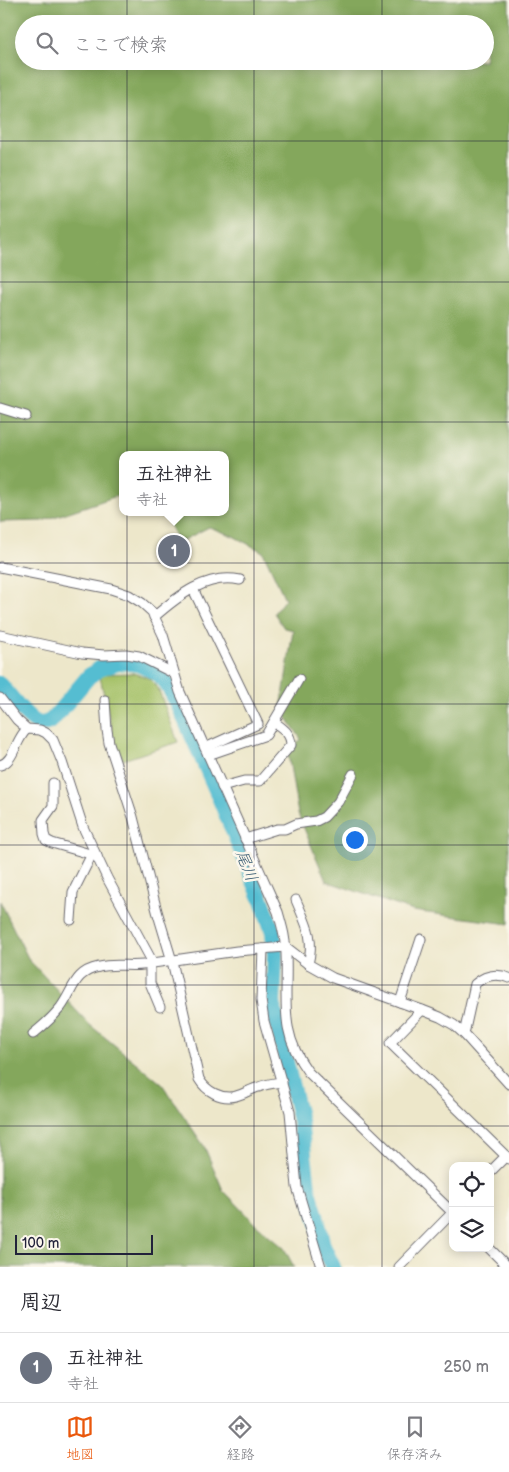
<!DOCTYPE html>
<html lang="ja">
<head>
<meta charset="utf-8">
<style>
  body { margin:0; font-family:"Balsamiq Sans","Klee One",sans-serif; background:#f7f7f7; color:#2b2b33 }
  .controls { position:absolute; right:15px; bottom:15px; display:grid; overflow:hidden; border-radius:10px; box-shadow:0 2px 12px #0003 }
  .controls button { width:45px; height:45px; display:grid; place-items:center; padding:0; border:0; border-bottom:1px solid #e1e1e2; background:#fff; color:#2b2b33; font:25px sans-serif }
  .scale { position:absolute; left:15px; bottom:12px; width:138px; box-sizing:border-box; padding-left:5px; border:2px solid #22223b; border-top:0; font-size:14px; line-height:18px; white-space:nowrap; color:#22223b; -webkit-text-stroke:4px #fbf7ec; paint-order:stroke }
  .you { position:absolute; left:354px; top:839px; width:18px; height:18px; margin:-12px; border:4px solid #fff; border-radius:50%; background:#1a73e8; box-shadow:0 0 0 8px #1a73e833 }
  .badge { display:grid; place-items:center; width:32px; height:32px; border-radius:50%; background:#ea580c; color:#fff; font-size:16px; font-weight:700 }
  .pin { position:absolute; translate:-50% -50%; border:2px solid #fff; box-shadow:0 1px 5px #0006 }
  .popup { position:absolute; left:119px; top:451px; width:110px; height:65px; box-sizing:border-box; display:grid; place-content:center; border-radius:10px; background:#fff; filter:drop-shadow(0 1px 4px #0005); font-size:16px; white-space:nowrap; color:#7c7c81 }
  .popup b { font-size:19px; color:#2b2b33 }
  .popup::after { content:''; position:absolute; left:50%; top:100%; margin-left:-10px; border:10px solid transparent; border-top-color:#fff }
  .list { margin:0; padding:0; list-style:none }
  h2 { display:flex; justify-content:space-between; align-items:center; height:65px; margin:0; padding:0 20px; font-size:21px }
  h2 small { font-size:16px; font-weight:400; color:#7c7c81 }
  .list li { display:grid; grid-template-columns:32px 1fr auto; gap:15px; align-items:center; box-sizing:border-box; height:70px; padding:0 20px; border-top:1px solid #e1e1e2 }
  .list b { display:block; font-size:19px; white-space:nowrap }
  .list p { margin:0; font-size:16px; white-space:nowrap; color:#7c7c81 }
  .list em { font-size:16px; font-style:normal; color:#7c7c81 }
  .icon { flex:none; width:28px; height:28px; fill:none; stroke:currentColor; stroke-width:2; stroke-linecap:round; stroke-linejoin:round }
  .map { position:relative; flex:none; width:509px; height:1267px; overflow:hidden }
  .search { position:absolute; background:#fff; box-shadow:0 2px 12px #0003; left:15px; right:15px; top:15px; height:55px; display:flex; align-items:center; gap:12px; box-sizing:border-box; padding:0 18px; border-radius:28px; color:#7c7c81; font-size:19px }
  .sheet { height:135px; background:#fff }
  nav { display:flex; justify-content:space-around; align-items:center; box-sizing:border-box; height:70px; border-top:1px solid #e1e1e2; background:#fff; font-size:14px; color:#7c7c81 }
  nav a { display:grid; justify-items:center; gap:2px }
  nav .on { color:#ea580c }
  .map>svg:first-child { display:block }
</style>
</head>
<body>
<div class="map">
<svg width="509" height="1267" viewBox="0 0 509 1267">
  <rect width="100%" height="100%" fill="#fbf7ec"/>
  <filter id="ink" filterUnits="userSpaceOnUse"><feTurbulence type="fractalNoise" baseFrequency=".02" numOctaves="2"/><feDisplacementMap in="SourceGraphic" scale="10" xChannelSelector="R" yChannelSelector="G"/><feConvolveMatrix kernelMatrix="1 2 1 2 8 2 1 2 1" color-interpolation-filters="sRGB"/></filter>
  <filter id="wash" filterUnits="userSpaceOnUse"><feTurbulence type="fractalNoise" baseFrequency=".0096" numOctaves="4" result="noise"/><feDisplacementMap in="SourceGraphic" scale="20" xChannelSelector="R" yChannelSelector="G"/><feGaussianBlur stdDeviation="1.12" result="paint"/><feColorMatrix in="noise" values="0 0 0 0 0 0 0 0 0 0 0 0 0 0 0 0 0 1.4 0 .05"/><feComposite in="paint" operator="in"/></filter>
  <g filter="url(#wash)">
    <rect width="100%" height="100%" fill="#ede7ca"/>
    <!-- green -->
    <path fill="#a5c168" stroke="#647252" d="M133,673L149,678L158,688L178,742L123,760L114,740L100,677L105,674Z"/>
    <!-- forest -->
    <g fill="#84a75c" stroke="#53644c" fill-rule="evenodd">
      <path d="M0,0H509V924L413,911L326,881L298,814L288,754L301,739L281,709L293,630L284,628L274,613L285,599L263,552L233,536L209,527L178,543L165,515L157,512H225V455H123V494L42,521L0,522ZM24,24H485V61H24Z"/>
      <path d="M0,901L29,960L90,1025L162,1084L204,1146L223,1190L257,1225L284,1248L294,1267H0Z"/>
    </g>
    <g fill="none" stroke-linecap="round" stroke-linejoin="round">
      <!-- river -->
      <path stroke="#54bdd1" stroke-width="16" d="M0,684C8,693 29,723 41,724C45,724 49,722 52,720L89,676L101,668L114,664L125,662L138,664L156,672L166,682L180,708L217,792L263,903L273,932L275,955L273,1006L300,1121L308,1187L317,1219L323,1246L333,1267"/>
    </g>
  </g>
  <g filter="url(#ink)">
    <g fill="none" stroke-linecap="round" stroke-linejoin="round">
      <!-- minor casing -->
      <g stroke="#69676d" stroke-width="11">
        <g id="minor">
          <path d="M0,408L26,416"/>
          <path d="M0,567L111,589L129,595L142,603L152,612L163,635L180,692L278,912C282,926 286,939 286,954C288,1000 278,1031 308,1072L453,1213"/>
          <path d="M193,589L258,724L205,748"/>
          <path d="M154,617C178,596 207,573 240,580"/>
          <path d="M0,635L82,653L104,655L126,654L139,656L173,673"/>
          <path d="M0,698L17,720L27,729L40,730L46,733L53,740L62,762L83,827L107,878L153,963L237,951L286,947L308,964L333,978L422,1010L440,1017L454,1025L464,1034L509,1084"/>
          <path d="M105,700L107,730L109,743L133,817L157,911L172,961L199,1079C206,1091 221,1100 236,1096C244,1094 251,1089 259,1087C266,1084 275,1083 282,1082"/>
          <path d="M208,755L266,735L299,679"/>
          <path d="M0,765C14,762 16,738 27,729"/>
          <path d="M53,783V806L43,820L44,834L46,840L52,843L97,856"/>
          <path d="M222,787L244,781H260L291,745C291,733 282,728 274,722"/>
          <path d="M245,839L277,829H285L296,824L316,821L324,817L338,802L353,774"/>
          <path d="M296,900C306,924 315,938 308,964"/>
          <path d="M71,920L73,892L92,854"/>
          <path d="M263,949L261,1000L264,1021L290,1112L297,1187L321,1267"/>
          <path d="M150,964V983L160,1007"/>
          <path d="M400,1002L421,939"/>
          <path d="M422,1010L390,1043L509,1159"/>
          <path d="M33,1034C43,1026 53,1017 61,1007C74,989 74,972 99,967C117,962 136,969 153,963"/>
          <path d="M464,1034L475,984C485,975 497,973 509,978"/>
          <path d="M490,1172L506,1156"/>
          <path d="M489,1248L508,1267"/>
          <path d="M399,1267L453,1212"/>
        </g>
      </g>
      <!-- minor -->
      <use href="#minor" stroke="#fff" stroke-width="9"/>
    </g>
  </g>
  <!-- grid -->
  <path fill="none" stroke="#22223b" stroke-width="1" stroke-opacity="0.55" d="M127,0V24M254,0V24M382,0V24M127,61V1267M254,61V1267M382,61V1267M0,141H509M0,282H509M0,422H509M0,563H509M0,704H509M0,845H509M0,985H509M0,1126H509"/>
  <g text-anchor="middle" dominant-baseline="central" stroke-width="5" stroke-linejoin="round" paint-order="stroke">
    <!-- water labels -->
    <g font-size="16" font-style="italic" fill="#345870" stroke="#fbf7ec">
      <text transform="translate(246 866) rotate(68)">尾川</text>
    </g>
  </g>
</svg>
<div class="controls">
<button><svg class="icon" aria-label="locate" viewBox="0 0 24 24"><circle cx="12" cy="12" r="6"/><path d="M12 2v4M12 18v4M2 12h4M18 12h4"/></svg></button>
<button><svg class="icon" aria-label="layers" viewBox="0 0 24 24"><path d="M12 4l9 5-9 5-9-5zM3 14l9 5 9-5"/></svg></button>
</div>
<div class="scale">100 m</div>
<div class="you"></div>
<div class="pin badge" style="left:174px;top:551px;background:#6b7280">1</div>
<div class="popup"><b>五社神社</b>寺社</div>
<div class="search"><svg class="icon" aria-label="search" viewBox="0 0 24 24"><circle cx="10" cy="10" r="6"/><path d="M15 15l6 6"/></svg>ここで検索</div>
</div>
<section class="sheet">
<h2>周辺<small></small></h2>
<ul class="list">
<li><span class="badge" style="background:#6b7280">1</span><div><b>五社神社</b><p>寺社</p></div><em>250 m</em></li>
</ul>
</section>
<nav>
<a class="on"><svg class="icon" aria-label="map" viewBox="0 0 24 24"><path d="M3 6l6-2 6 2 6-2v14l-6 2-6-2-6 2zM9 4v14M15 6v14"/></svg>地図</a>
<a><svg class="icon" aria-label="directions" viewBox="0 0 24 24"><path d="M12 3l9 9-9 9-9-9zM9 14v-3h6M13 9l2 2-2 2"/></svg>経路</a>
<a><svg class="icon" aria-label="saved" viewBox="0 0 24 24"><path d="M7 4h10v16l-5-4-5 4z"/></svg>保存済み</a>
</nav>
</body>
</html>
